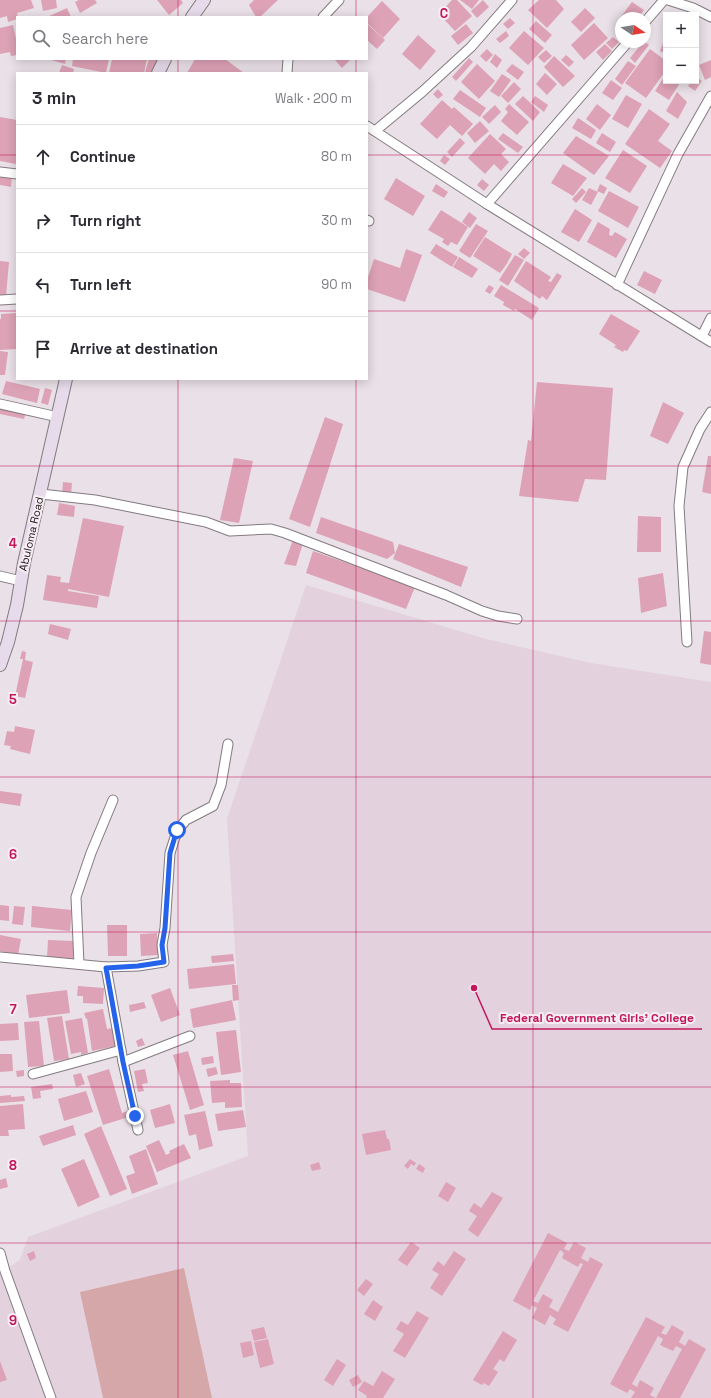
<!DOCTYPE html>
<html lang="en">
<head>
<meta charset="utf-8">
<style>
  body { margin:0; font-family:"Space Grotesk",sans-serif; background:#f2f2f3; color:#2b2b33 }
  .controls { position:absolute; right:12px; top:12px; display:grid; overflow:hidden; border-radius:0px; box-shadow:0 2px 10px #0003 }
  .controls button { width:36px; height:36px; display:grid; place-items:center; padding:0; border:0; border-bottom:1px solid #e1e1e2; background:#fff; color:#2b2b33; font:20px sans-serif }
  .compass { position:absolute; left:615px; top:12px; width:36px; height:36px; border-radius:50%; background:#fff; box-shadow:0 2px 10px #0003; rotate:102deg }
  .stop { position:absolute; width:12px; height:12px; margin:-9px; border:3px solid #2563eb; border-radius:50%; background:#fff }
  .stop.end { background:#2563eb; border-color:#fff; box-shadow:0 1px 4px #0008 }
  .list { margin:0; padding:0; list-style:none }
  h2 { display:flex; justify-content:space-between; align-items:center; height:52px; margin:0; padding:0 16px; font-size:17px }
  h2 small { font-size:13px; font-weight:400; color:#7c7c81 }
  .list li { display:grid; grid-template-columns:26px 1fr auto; gap:12px; align-items:center; box-sizing:border-box; height:64px; padding:0 16px; border-top:1px solid #e1e1e2 }
  .list b { display:block; font-size:15px; white-space:nowrap }
  .list em { font-size:13px; font-style:normal; color:#7c7c81 }
  .icon { flex:none; width:22px; height:22px; fill:none; stroke:currentColor; stroke-width:2; stroke-linecap:round; stroke-linejoin:round }
  .map { position:relative; flex:none; width:711px; height:1398px; overflow:hidden }
  .search { position:absolute; background:#fff; box-shadow:0 2px 10px #0003; left:16px; top:16px; width:352px; height:44px; display:flex; align-items:center; gap:10px; box-sizing:border-box; padding:0 14px; border-radius:0px; color:#7c7c81; font-size:15px }
  .panel { position:absolute; background:#fff; box-shadow:0 2px 10px #0003; left:16px; top:72px; width:352px; height:308px; border-radius:0px }
  .map>svg:first-child { display:block }
</style>
</head>
<body>
<div class="map">
<svg width="711" height="1398" viewBox="0 0 711 1398">
  <rect width="100%" height="100%" fill="#eae0e7"/>
  <!-- built -->
  <path fill="#e3d2dd" d="M306,585L486,639L591,663L711,682V1398H0V1272L5,1270L20,1260L28,1237L248,1156L227,819Z"/>
  <!-- green -->
  <path fill="#d6a7a9" d="M184,1268L212,1398H103L80,1292Z"/>
  <!-- building -->
  <g fill="#dda2b5" fill-rule="evenodd">
    <path d="M0,0H31L34,8L17,13L18,17H17V19L8,22L7,16L0,18Z"/>
    <path d="M41,0H56L57,8L43,11Z"/>
    <path d="M79,0H95L97,3L80,13L75,2Z"/>
    <path d="M157,0H181L183,3L169,15Z"/>
    <path d="M254,0H278L260,17H256L249,5Z"/>
    <path d="M452,0H457L472,16L455,31L439,14Z"/>
    <path d="M460,0H479L472,9Z"/>
    <path d="M483,0L489,7L477,18L471,11Z"/>
    <path d="M539,0H556L564,9L547,28L528,10Z"/>
    <path d="M382,1L400,19L383,38L367,23V17Z"/>
    <path d="M632,2L644,10L638,18H620Z"/>
    <path d="M67,8L71,17H47Z"/>
    <path d="M585,8L595,18L581,32L571,22Z"/>
    <path d="M510,18L515,23L508,29L503,24Z"/>
    <path d="M536,21L552,35L545,43L529,29Z"/>
    <path d="M594,23L608,38L584,60L571,45Z"/>
    <path d="M367,24L385,40L377,49L367,40Z"/>
    <path d="M466,24L473,33L458,45L451,36Z"/>
    <path d="M13,25L17,43V55L11,56L10,52L0,54V28Z"/>
    <path d="M506,31L509,36L500,43L496,39Z"/>
    <path d="M524,31L544,48L528,65L509,48Z"/>
    <path d="M418,35L436,51L420,70L402,54Z"/>
    <path d="M613,37L619,42L612,49L606,43Z"/>
    <path d="M643,42H645L649,45L635,63L630,58Z"/>
    <path d="M663,43L666,44V54L660,51Z"/>
    <path d="M605,44L612,51L603,60L596,52Z"/>
    <path d="M487,49L493,55L486,62L480,56Z"/>
    <path d="M650,49L666,61V70L646,98L625,83Z"/>
    <path d="M546,50L552,56L544,63L538,57Z"/>
    <path d="M495,54L502,60L497,68L490,62Z"/>
    <path d="M566,55L574,62L569,67L561,60Z"/>
    <path d="M554,56L575,76L563,87L544,67Z"/>
    <path d="M469,58L473,62L456,81L452,77Z"/>
    <path d="M48,59H66L65,64Z"/>
    <path d="M73,59H109L106,73L72,66Z"/>
    <path d="M112,59H147L144,73H109Z"/>
    <path d="M149,59H162L152,73L145,72Z"/>
    <path d="M195,59H225L244,73H187Z"/>
    <path d="M334,59H351L342,68Z"/>
    <path d="M711,60V77L705,80L699,65Z"/>
    <path d="M628,61L636,66L622,85L615,79Z"/>
    <path d="M477,64L495,81L479,99L461,82Z"/>
    <path d="M512,64L524,72L518,80L506,71Z"/>
    <path d="M62,65L74,69L73,73H59Z"/>
    <path d="M545,73L557,84L547,95L536,84Z"/>
    <path d="M502,74L511,80L499,97L490,91Z"/>
    <path d="M666,74V81H678L680,83L669,100L655,91Z"/>
    <path d="M696,77L702,81L695,91L688,86L692,81H696Z"/>
    <path d="M611,80L622,88L613,100L602,93Z"/>
    <path d="M514,82L521,89L508,103L501,96Z"/>
    <path d="M438,89L443,95L438,99L433,94Z"/>
    <path d="M460,90L486,108L480,117L453,99Z"/>
    <path d="M677,92L687,102L678,119L666,111Z"/>
    <path d="M626,95L642,104L628,128L612,119Z"/>
    <path d="M523,96L540,112L533,121L515,104Z"/>
    <path d="M535,96L548,105L544,112L531,102Z"/>
    <path d="M442,100L452,109L454,107L473,124L462,136L450,125L437,139L420,124Z"/>
    <path d="M509,104L529,122L517,135L501,121L508,112L505,109Z"/>
    <path d="M597,104L611,115L600,130L586,119Z"/>
    <path d="M495,105L501,112L489,124L482,117Z"/>
    <path d="M649,109L670,124L658,141L672,151L660,168L625,144Z"/>
    <path d="M0,117L17,120V159L16,164L0,161Z"/>
    <path d="M578,118L596,130L591,139L572,128Z"/>
    <path d="M480,121L489,131L475,143L467,133Z"/>
    <path d="M503,133L523,147L518,153L498,139Z"/>
    <path d="M602,133L616,142L610,152L596,143Z"/>
    <path d="M490,134L506,149L501,154L509,162L501,171L494,164L485,174L468,158Z"/>
    <path d="M576,136L609,156L594,175L563,153Z"/>
    <path d="M460,138L465,143L452,157L447,152Z"/>
    <path d="M623,150L647,166L630,193L605,178Z"/>
    <path d="M444,155L450,159L445,165L440,161Z"/>
    <path d="M563,164L587,178L573,196L551,183Z"/>
    <path d="M0,174L12,175L11,187L0,185Z"/>
    <path d="M396,178L425,196L413,216L384,199Z"/>
    <path d="M482,179L489,185L484,191L477,185Z"/>
    <path d="M436,184L448,192L444,198L432,191Z"/>
    <path d="M600,184L607,188L604,194L597,191Z"/>
    <path d="M582,188L586,192L576,203L572,199Z"/>
    <path d="M589,188L598,192L591,205L582,200Z"/>
    <path d="M609,191L639,207L628,228L598,211Z"/>
    <path d="M575,209L592,220L579,242L561,232Z"/>
    <path d="M441,210L468,227L457,245L451,242L448,246L442,242L444,239L428,230Z"/>
    <path d="M469,212L477,218L470,228L462,222Z"/>
    <path d="M598,222L610,229L609,235L612,236L615,232L627,239L616,258L587,242Z"/>
    <path d="M476,224L488,231L470,258L459,251Z"/>
    <path d="M485,237L512,254L506,265L500,273L473,256Z"/>
    <path d="M436,244L458,257L452,267L430,253Z"/>
    <path d="M524,248L530,253L524,259L518,254Z"/>
    <path d="M406,249L422,255L405,302L367,289V280L374,259L400,268Z"/>
    <path d="M515,255L524,260L508,286L499,280Z"/>
    <path d="M459,257L478,269L472,278L453,267Z"/>
    <path d="M0,261L9,262L6,296L0,295Z"/>
    <path d="M526,261L551,277L548,281L551,282L557,273L562,276L547,300L542,296L540,299L514,281Z"/>
    <path d="M644,271L662,280L655,294L637,285Z"/>
    <path d="M489,285L494,288L490,294L485,291Z"/>
    <path d="M501,285L539,308L532,320L515,309L514,311L503,305L504,302L494,296Z"/>
    <path d="M17,313V349L0,350V319H1V314Z"/>
    <path d="M611,314L640,331L627,351L624,350L623,352L614,347L616,345L599,334Z"/>
    <path d="M0,351L8,352L5,375H0Z"/>
    <path d="M6,381L40,389L37,403L2,394Z"/>
    <path d="M537,382L613,388L606,480L585,479L578,502L519,496L528,440L531,441Z"/>
    <path d="M45,388L52,390L48,405L41,403Z"/>
    <path d="M663,402L684,413L668,444L650,436Z"/>
    <path d="M0,406L26,412L24,419L0,414Z"/>
    <path d="M325,417L343,424L310,527L289,519Z"/>
    <path d="M708,456H711V494L702,492Z"/>
    <path d="M234,458L253,461L239,523L220,520Z"/>
    <path d="M63,482L72,483L71,495L62,494Z"/>
    <path d="M59,503L75,506L74,517L57,515Z"/>
    <path d="M638,516L661,517V552H637Z"/>
    <path d="M321,517L393,542L395,553L387,559L316,533Z"/>
    <path d="M83,518L124,526L109,597L68,589V591L99,596L97,608L43,600L47,575L61,577L60,582L69,583Z"/>
    <path d="M293,540L303,543L296,566L284,564Z"/>
    <path d="M399,544L468,567L461,587L393,559Z"/>
    <path d="M313,551L415,587L406,609L306,573Z"/>
    <path d="M663,573L667,606L641,613L638,578Z"/>
    <path d="M50,624L71,629L68,640L48,634Z"/>
    <path d="M704,631L711,632V665L700,663Z"/>
    <path d="M22,651L26,652L25,660L33,662L25,698L15,696L23,659H20Z"/>
    <path d="M15,726L35,730L30,754L10,749L11,746L4,745L7,731L14,732Z"/>
    <path d="M0,791L22,794L20,806L0,803Z"/>
    <path d="M0,905L9,906V921L0,920Z"/>
    <path d="M14,906L25,907L23,925L12,924Z"/>
    <path d="M32,906L72,910L70,931L31,927Z"/>
    <path d="M107,925H127V956H108Z"/>
    <path d="M157,933L158,955L141,956L140,934Z"/>
    <path d="M0,935L21,939L18,955L0,951Z"/>
    <path d="M48,940L74,941L73,960L47,958Z"/>
    <path d="M233,954L234,961L212,963L211,956Z"/>
    <path d="M234,964L236,984L189,989L187,969Z"/>
    <path d="M232,985H238L239,1000L233,1001Z"/>
    <path d="M78,986L104,988L103,1004L83,1003V996H77Z"/>
    <path d="M170,988L180,1015L161,1022L151,995Z"/>
    <path d="M67,990L70,1013L29,1018L26,995Z"/>
    <path d="M232,1000L236,1020L193,1028L190,1009Z"/>
    <path d="M144,1002L146,1008L130,1012L129,1005Z"/>
    <path d="M103,1009L107,1029L113,1028L116,1046L92,1051L87,1018L86,1019L84,1013Z"/>
    <path d="M62,1016L69,1059L54,1061L47,1018Z"/>
    <path d="M82,1018L88,1053L81,1055V1052L71,1054L65,1021Z"/>
    <path d="M39,1021L44,1066L28,1067L24,1022Z"/>
    <path d="M18,1023L19,1040L0,1041V1024Z"/>
    <path d="M236,1030L241,1072L221,1075L216,1032Z"/>
    <path d="M142,1038L145,1045L138,1047L136,1041Z"/>
    <path d="M188,1051L204,1105L190,1110L173,1055Z"/>
    <path d="M0,1054H12L13,1071L0,1072Z"/>
    <path d="M213,1056L214,1063L202,1065L201,1058Z"/>
    <path d="M216,1067L218,1074L208,1077L206,1069Z"/>
    <path d="M109,1069L122,1113L131,1110L132,1116L103,1125L87,1076Z"/>
    <path d="M145,1069L148,1083L142,1084L144,1091L138,1092L134,1071Z"/>
    <path d="M24,1070V1076L17,1077L16,1071Z"/>
    <path d="M81,1073L85,1084L76,1087L73,1075Z"/>
    <path d="M230,1080V1083H241L242,1107L225,1108V1102L212,1103L210,1081Z"/>
    <path d="M52,1084L53,1089L40,1091L41,1098L33,1099L31,1087Z"/>
    <path d="M86,1091L93,1112L64,1121L58,1099Z"/>
    <path d="M11,1095V1097L24,1096L25,1101L0,1103V1096Z"/>
    <path d="M23,1104L25,1129L8,1130L9,1136H0V1106Z"/>
    <path d="M170,1104L175,1123L155,1128L150,1110Z"/>
    <path d="M243,1110L246,1127L218,1131L215,1114Z"/>
    <path d="M205,1111L213,1146L199,1150L196,1134L189,1136L184,1115Z"/>
    <path d="M73,1125L76,1135L43,1146L39,1136Z"/>
    <path d="M101,1126L127,1189L110,1196L84,1134Z"/>
    <path d="M385,1130L387,1139H389L391,1150L366,1155L362,1134Z"/>
    <path d="M159,1140L166,1155L170,1153L169,1151L184,1144L191,1158L157,1172L146,1146Z"/>
    <path d="M146,1149L158,1184L132,1194L126,1176L135,1173L129,1156Z"/>
    <path d="M84,1159L100,1197L78,1207L61,1169Z"/>
    <path d="M410,1159L416,1163L414,1166L411,1164L408,1169L404,1166Z"/>
    <path d="M319,1162L321,1169L312,1171L310,1165Z"/>
    <path d="M419,1164L425,1168L423,1173L416,1169Z"/>
    <path d="M6,1178L8,1187L0,1189V1180Z"/>
    <path d="M446,1182L456,1188L448,1202L438,1196Z"/>
    <path d="M492,1192L503,1198L478,1237L468,1230L477,1216L469,1211L474,1203L481,1208Z"/>
    <path d="M548,1233L567,1243L564,1249L569,1251L574,1242L586,1248L581,1258L588,1262L590,1257L603,1264L568,1332L553,1324L556,1319L550,1315L545,1325L532,1318L537,1308L532,1305L530,1310L513,1301ZM560,1250L564,1253L562,1258L578,1267L580,1263L583,1264L558,1312L549,1307L553,1300L543,1294L538,1303L533,1301Z"/>
    <path d="M411,1242L420,1248L407,1266L398,1260Z"/>
    <path d="M34,1251L36,1258L30,1261L27,1254Z"/>
    <path d="M454,1251L466,1259L442,1296L430,1288L439,1274L432,1270L438,1261L444,1266Z"/>
    <path d="M366,1279L373,1284L364,1296L357,1290Z"/>
    <path d="M373,1300L383,1307L375,1321L364,1314Z"/>
    <path d="M417,1311L429,1318L405,1358L393,1351L404,1334L396,1329L401,1321L408,1325Z"/>
    <path d="M646,1317L665,1327L661,1333L666,1335L672,1325L684,1332L679,1342L685,1346L689,1339L706,1349L680,1398H656L682,1349L676,1346L673,1351L660,1345L663,1339L658,1336L632,1384L637,1387L640,1380L654,1388L650,1395L656,1398H631L635,1392L630,1389L627,1393L610,1384Z"/>
    <path d="M264,1327L267,1338L254,1341L251,1330Z"/>
    <path d="M503,1331L517,1340L504,1362L500,1359L493,1369L498,1372L489,1386L484,1383L482,1385L473,1380Z"/>
    <path d="M268,1339L274,1364L260,1368L254,1342Z"/>
    <path d="M251,1341L254,1355L243,1358L240,1343Z"/>
    <path d="M337,1359L346,1365L333,1386L324,1380Z"/>
    <path d="M0,1361L7,1380L0,1382Z"/>
    <path d="M382,1371L395,1379L383,1398H366L367,1396L358,1390L364,1381L373,1386Z"/>
    <path d="M358,1375L362,1382L353,1387L349,1380Z"/>
  </g>
  <g fill="none" stroke-linecap="round" stroke-linejoin="round">
    <!-- street casing -->
    <g stroke="#837b80" stroke-width="11">
      <g id="street">
        <path d="M668,0L693,8L711,17"/>
        <path d="M323,17L339,0"/>
        <path d="M645,22L664,0"/>
        <path d="M287,73L288,59"/>
        <path d="M367,126L487,204L711,342"/>
        <path d="M375,131L422,92L471,47L512,0"/>
        <path d="M0,172L17,174"/>
        <path d="M487,204L628,42"/>
        <path d="M367,220L369,221"/>
        <path d="M617,285L678,154L711,96"/>
        <path d="M0,300L17,299"/>
        <path d="M702,336L711,318"/>
        <path d="M0,404L58,417"/>
        <path d="M41,494L95,500L206,522L230,531L271,529L285,533L446,595L482,611L498,616L517,619"/>
        <path d="M0,576L21,581"/>
        <path d="M687,642L679,506L683,467L700,429L711,412"/>
        <path d="M0,957L106,967L138,966L164,962L162,945L165,928L170,853L177,831L186,820L213,806L221,785L228,744"/>
        <path d="M79,964L76,897L91,853L113,800"/>
        <path d="M106,967L123,1062L138,1130"/>
        <path d="M123,1062L190,1036"/>
        <path d="M33,1074L121,1050"/>
        <path d="M0,1253L5,1271L51,1398"/>
      </g>
    </g>
    <!-- secondary casing -->
    <g stroke="#837b80" stroke-width="14">
      <g id="secondary">
        <path d="M192,17L204,0"/>
        <path d="M158,73L165,59"/>
        <path d="M0,665L8,642L17,605L24,563L66,379"/>
      </g>
    </g>
    <!-- street -->
    <use href="#street" stroke="#fff" stroke-width="9"/>
    <!-- secondary -->
    <use href="#secondary" stroke="#e7daea" stroke-width="12"/>
  </g>
  <g fill="none" stroke-linecap="round" stroke-linejoin="round">
    <!-- route -->
    <path stroke="#2563eb" stroke-width="5" d="M135,1116L123,1062L106,968L138,966L164,962L162,945L165,928L170,853L177,830"/>
  </g>
  <!-- grid -->
  <path fill="none" stroke="#c2185b" stroke-width="1" stroke-opacity="0.55" d="M178,0V17M356,0V17M533,0V1398M178,59V73M356,59V73M0,155H17M367,155H711M0,311H17M367,311H711M178,379V1398M356,379V1398M0,466H711M0,621H711M0,777H711M0,932H711M0,1087H711M0,1243H711"/>
  <g text-anchor="middle" dominant-baseline="central" stroke-width="4" stroke-linejoin="round" paint-order="stroke">
    <!-- street labels -->
    <g font-size="11" fill="#242123" stroke="#f7eef4">
      <text transform="translate(31 534) rotate(-77)">Abuloma Road</text>
    </g>
  </g>
  <g font-size="13" text-anchor="middle" font-weight="bold" fill="#c2185b" stroke="#f7eef4" stroke-width="4" stroke-linejoin="round" paint-order="stroke">
    <text x="444" y="18">C</text>
    <text x="13" y="548">4</text>
    <text x="13" y="704">5</text>
    <text x="13" y="859">6</text>
    <text x="13" y="1014">7</text>
    <text x="13" y="1170">8</text>
    <text x="13" y="1325">9</text>
  </g>
  <!-- callouts -->
  <path fill="none" stroke="#c2185b" stroke-width="1.5" d="M474 988L492 1029H702"/>
  <circle fill="#c2185b" stroke="#f7eef4" stroke-width="1.5" cx="474" cy="988" r="4"/>
  <g font-size="12" text-anchor="middle" font-weight="bold" fill="#c2185b" stroke="#f7eef4" stroke-width="4" stroke-linejoin="round" paint-order="stroke">
    <text x="597" y="1022">Federal Government Girls' College</text>
  </g>
</svg>
<div class="controls">
<button>+</button>
<button>−</button>
</div>
<svg class="compass" viewBox="-18 -18 36 36"><path d="M0-13l5 13h-10z" fill="#e53935"/><path d="M0 13l5-13h-10z" fill="#7c7c81"/></svg>
<div class="stop" style="left:177px;top:830px"></div>
<div class="stop end" style="left:135px;top:1116px"></div>
<div class="search"><svg class="icon" aria-label="search" viewBox="0 0 24 24"><circle cx="10" cy="10" r="6"/><path d="M15 15l6 6"/></svg>Search here</div>
<section class="panel">
<h2>3 min<small>Walk · 200 m</small></h2>
<ul class="list">
<li><svg class="icon" aria-label="ahead" viewBox="0 0 24 24"><path d="M12 20V5M6 11l6-6 6 6"/></svg><div><b>Continue</b></div><em>80 m</em></li>
<li><svg class="icon" aria-label="right" viewBox="0 0 24 24"><path d="M7 20v-9h11M14 6l5 5-5 5"/></svg><div><b>Turn right</b></div><em>30 m</em></li>
<li><svg class="icon" aria-label="left" viewBox="0 0 24 24"><path d="M17 20v-9H6M10 6l-5 5 5 5"/></svg><div><b>Turn left</b></div><em>90 m</em></li>
<li><svg class="icon" aria-label="arrive" viewBox="0 0 24 24"><path d="M6 21V4h12l-3 4 3 4H6"/></svg><div><b>Arrive at destination</b></div></li>
</ul>
</section>
</div>
</body>
</html>
